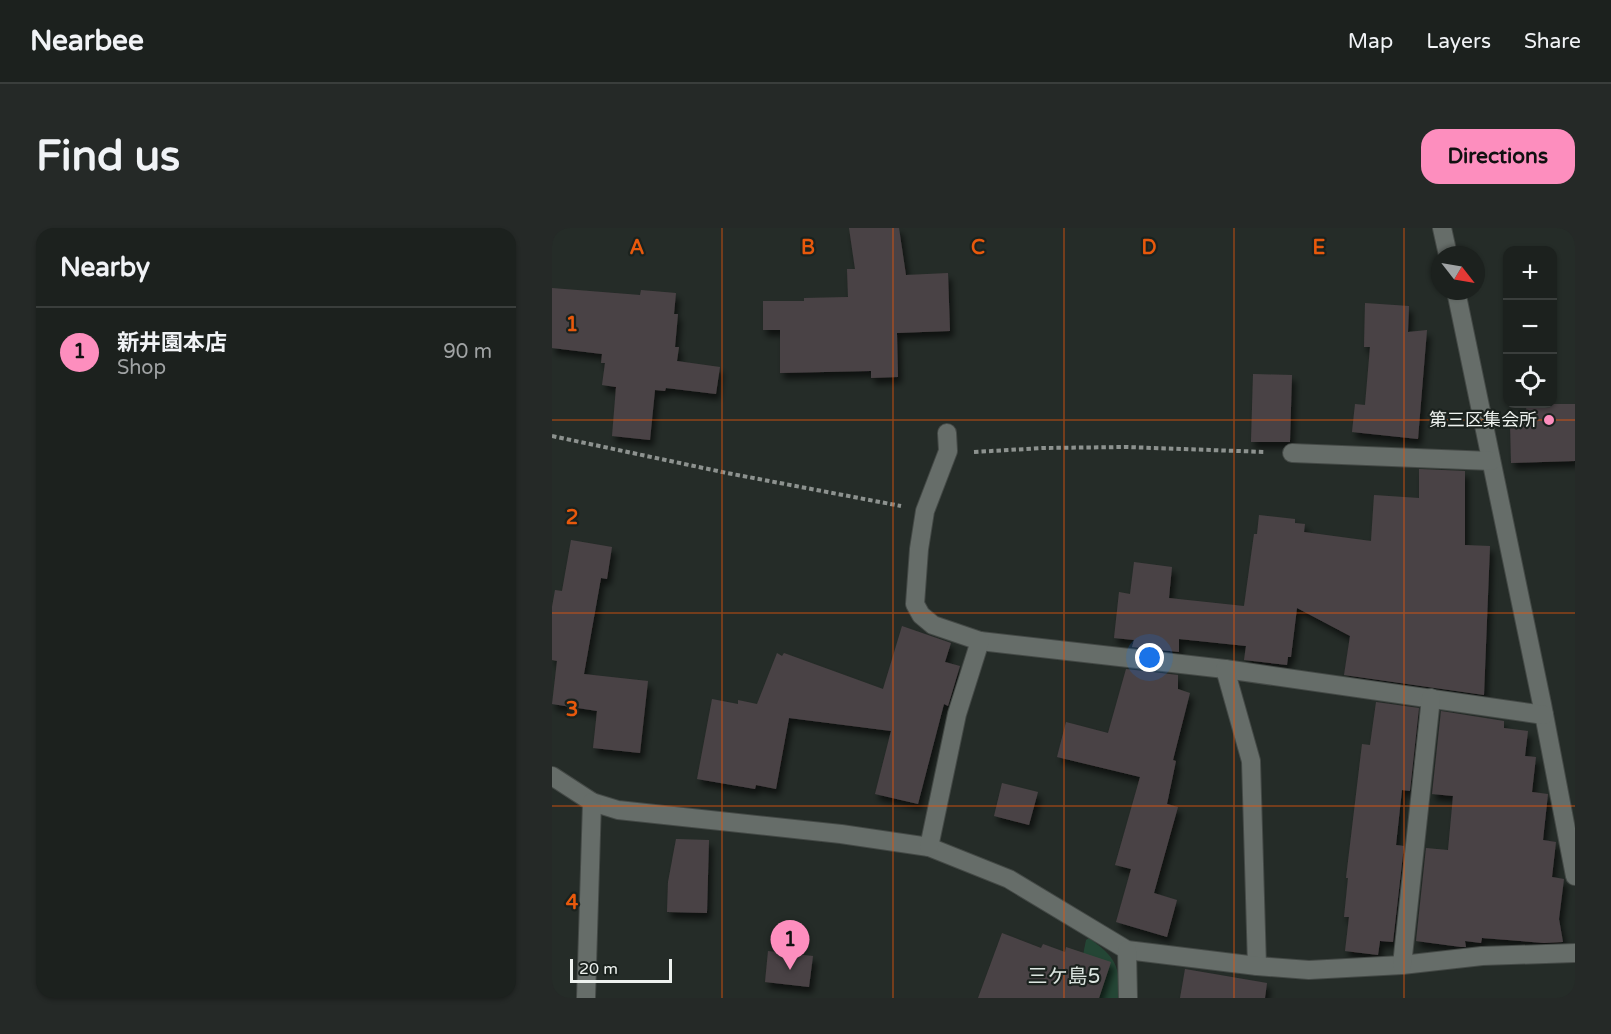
<!DOCTYPE html>
<html lang="en">
<head>
<meta charset="utf-8">
<style>
  body { margin:0; font-family:"Varela Round","Noto Sans JP",sans-serif; background:#252927; color:#f1f3f6 }
  .controls { position:absolute; right:18px; top:18px; display:grid; overflow:hidden; border-radius:12px; box-shadow:0 2px 4px #0004 }
  .controls button { width:54px; height:54px; display:grid; place-items:center; padding:0; border:0; border-bottom:2px solid #3a3e3c; background:#1c211e; color:#f1f3f6; font:30px sans-serif }
  .compass { position:absolute; left:879px; top:18px; width:54px; height:54px; border-radius:50%; background:#1c211e; box-shadow:0 2px 4px #0004; rotate:121deg }
  .scale { position:absolute; left:18px; bottom:15px; width:102px; box-sizing:border-box; padding-left:6px; border:3px solid #eef2ef; border-top:0; font-size:16px; line-height:21px; white-space:nowrap; color:#eef2ef; -webkit-text-stroke:4px #1b221e; paint-order:stroke }
  .you { position:absolute; left:598px; top:430px; width:21px; height:21px; margin:-15px; border:4px solid #fff; border-radius:50%; background:#1a73e8; box-shadow:0 0 0 9px #1a73e833 }
  .badge { display:grid; place-items:center; width:39px; height:39px; border-radius:50%; background:#fd8ebe; color:#111; font-size:20px; font-weight:700 }
  .pin { position:absolute; translate:-50% -50px; filter:drop-shadow(0 2px 3px #0008) }
  .pin::after { content:''; position:absolute; top:32px; width:21px; height:18px; background:inherit; clip-path:polygon(0 0,100% 0,50% 100%) }
  .list { margin:0; padding:0; list-style:none }
  h2 { display:flex; justify-content:space-between; align-items:center; height:78px; margin:0; padding:0 24px; font-size:26px }
  h2 small { font-size:20px; font-weight:400; color:#a0a3a4 }
  .list li { display:grid; grid-template-columns:39px 1fr auto; gap:18px; align-items:center; box-sizing:border-box; height:90px; padding:0 24px; border-top:2px solid #3a3e3c }
  .list b { display:block; font-size:22px; white-space:nowrap }
  .list p { margin:0; font-size:20px; white-space:nowrap; color:#a0a3a4 }
  .list em { font-size:20px; font-style:normal; color:#a0a3a4 }
  .icon { flex:none; width:33px; height:33px; fill:none; stroke:currentColor; stroke-width:2; stroke-linecap:round; stroke-linejoin:round }
  .map { position:relative; flex:none; width:1023px; height:770px; overflow:hidden; border-radius:18px }
  header { display:flex; align-items:center; gap:36px; box-sizing:border-box; height:84px; padding:0 30px; background:#1c211e; border-bottom:2px solid #3a3e3c }
  header strong { font-size:28px }
  nav { display:flex; gap:33px; margin-inline-start:auto; font-size:21px }
  .intro { display:flex; align-items:center; justify-content:space-between; box-sizing:border-box; height:144px; padding:0 36px }
  h1 { margin:0; font-size:42px }
  .button { padding:15px 27px; border-radius:18px; background:#fd8ebe; color:#111; font-size:21px; font-weight:700 }
  main { display:flex; gap:36px; padding:0 36px }
  aside { flex:1; background:#1c211e; border-radius:18px; box-shadow:0 2px 4px #0004 }
  .map>svg:first-child { display:block }
</style>
</head>
<body>
<header>
<strong>Nearbee</strong>
<nav><a>Map</a><a>Layers</a><a>Share</a></nav>
</header>
<div class="intro"><h1>Find us</h1><a class="button">Directions</a></div>
<main>
<aside>
<h2>Nearby<small></small></h2>
<ul class="list">
<li><span class="badge">1</span><div><b>新井園本店</b><p>Shop</p></div><em>90 m</em></li>
</ul>
</aside>
<div class="map">
<svg width="1023" height="770" viewBox="0 0 1023 770">
  <defs>
    <filter id="shadow"><feDropShadow dx="3.5" dy="6" stdDeviation="3" flood-color="#0009"/></filter>
  </defs>
  <rect width="100%" height="100%" fill="#252c28"/>
  <!-- green -->
  <path fill="#244635" d="M537,710C564,730 567,736 568,770H544L529,737L534,712Z"/>
  <!-- building -->
  <g fill="#4a4245" filter="url(#shadow)">
    <path d="M297,0H347L354,47L396,45L398,103L345,105L346,149L319,150V143L228,145V102H211V73H252V70L296,69L295,41H303Z"/>
    <path d="M0,60L88,67L89,62L124,65L122,86H126L123,119H127L125,133L168,139L164,166L114,160L113,163L103,162L98,212L60,208L64,159L50,157L53,135H49L50,126L0,120Z"/>
    <path d="M813,75L857,78L856,104L875,102L866,211L800,204L803,176L813,177L818,119H812Z"/>
    <path d="M701,146L740,147L738,214H699Z"/>
    <path d="M974,176H1023V233L959,235L958,194L975,193Z"/>
    <path d="M867,241L913,243V317L938,318L932,467L792,447L798,408L745,380L739,429H736L735,437L692,432L694,418L627,411V424L580,419L582,412L562,410L567,364L578,366L582,334L620,339L617,370L692,378L702,306H705L707,287L743,291V295L753,296L752,304L819,313L822,267L867,270Z"/>
    <path d="M19,312L60,319L55,351L49,350L32,446L96,453L88,525L41,520L45,483L0,476L5,433L0,432V379L3,362L10,363Z"/>
    <path d="M350,398L399,415L393,434L408,438L396,478L392,476L366,576L323,566L339,503L237,490L224,561L204,557L203,561L145,551L160,471L186,476V472L205,476L225,425L230,428L232,425L331,461Z"/>
    <path d="M574,441L626,447V461L638,465L621,532L624,533L615,576L626,579L602,665L625,672L615,709L564,694L579,641L563,637L588,549L505,529L514,494L556,505Z"/>
    <path d="M824,474L867,480L858,563L850,562L844,617L852,618L841,714L828,713L826,727L793,723L797,689H792L796,650H794L810,516L818,517Z"/>
    <path d="M889,483L952,493V500L976,503L973,528L984,529L980,564L996,566L991,612L1004,614L1000,649L1012,651L1007,691L1011,714L992,715L930,710L929,715L913,713L914,719H909L864,713L874,620L896,622L901,568L880,566Z"/>
    <path d="M450,555L486,564L477,597L442,588Z"/>
    <path d="M124,611L157,612L155,685L115,684L116,654Z"/>
    <path d="M450,705L489,720L491,716L513,724L514,719L559,734L547,770H426Z"/>
    <path d="M216,723L261,728L257,759L213,754Z"/>
    <path d="M633,741L715,755L713,770H628Z"/>
  </g>
  <g fill="none" stroke-linecap="round" stroke-linejoin="round">
    <!-- minor casing -->
    <g stroke="#444946" stroke-width="20">
      <g id="minor">
        <path d="M890,0L896,27"/>
        <path d="M904,63L990,476L1023,648"/>
        <path d="M740,225L939,233"/>
        <path d="M428,413L673,441L992,487"/>
        <path d="M673,441L699,533L705,738"/>
        <path d="M0,548L40,574L66,582L289,606L377,619L457,651L575,722L705,738L757,742L850,737L930,728L1023,725"/>
        <path d="M377,619L405,486L428,413L381,397L369,387L363,376L367,321L373,283L396,223L395,205"/>
        <path d="M575,722L576,770"/>
        <path d="M850,737L879,470"/>
        <path d="M34,770L40,574"/>
      </g>
    </g>
    <!-- path -->
    <g stroke="#8d928f" stroke-width="4" stroke-dasharray="4.5 3" stroke-linecap="butt">
      <path d="M0,208L175,245L349,278"/>
      <path d="M422,224L491,220L574,219L714,224"/>
    </g>
    <!-- minor -->
    <use href="#minor" stroke="#666d69" stroke-width="18"/>
  </g>
  <!-- grid -->
  <path fill="none" stroke="#e8590c" stroke-width="1.5" stroke-opacity="0.55" d="M170,0V770M341,0V770M512,0V770M682,0V770M852,0V770M0,192H1023M0,385H1023M0,578H1023"/>
  <!-- markers -->
  <circle fill="#fd8ebe" stroke="#1b221e" stroke-width="2" cx="997" cy="192" r="6"/>
  <g text-anchor="middle" dominant-baseline="central" stroke-width="4.5" stroke-linejoin="round" paint-order="stroke">
    <!-- poi labels -->
    <g font-size="18" fill="#eef2ef" stroke="#1b221e" text-anchor="end">
      <text x="985" y="192">第三区集会所</text>
    </g>
    <!-- neighbourhood labels -->
    <g font-size="20" fill="#dce5e0" stroke="#1b221e">
      <text x="512" y="749">三ケ島5</text>
    </g>
  </g>
  <g font-size="20" text-anchor="middle" font-weight="bold" fill="#e8590c" stroke="#1b221e" stroke-width="4.5" stroke-linejoin="round" paint-order="stroke">
    <text x="85" y="26">A</text>
    <text x="256" y="26">B</text>
    <text x="426" y="26">C</text>
    <text x="597" y="26">D</text>
    <text x="767" y="26">E</text>
    <text x="20" y="103">1</text>
    <text x="20" y="296">2</text>
    <text x="20" y="488">3</text>
    <text x="20" y="681">4</text>
  </g>
</svg>
<div class="controls">
<button>+</button>
<button>−</button>
<button><svg class="icon" aria-label="locate" viewBox="0 0 24 24"><circle cx="12" cy="12" r="6"/><path d="M12 2v4M12 18v4M2 12h4M18 12h4"/></svg></button>
</div>
<svg class="compass" viewBox="-18 -18 36 36"><path d="M0-13l5 13h-10z" fill="#e53935"/><path d="M0 13l5-13h-10z" fill="#a0a3a4"/></svg>
<div class="scale">20 m</div>
<div class="you"></div>
<div class="pin badge" style="left:238px;top:742px">1</div>
</div>
</main>
</body>
</html>
